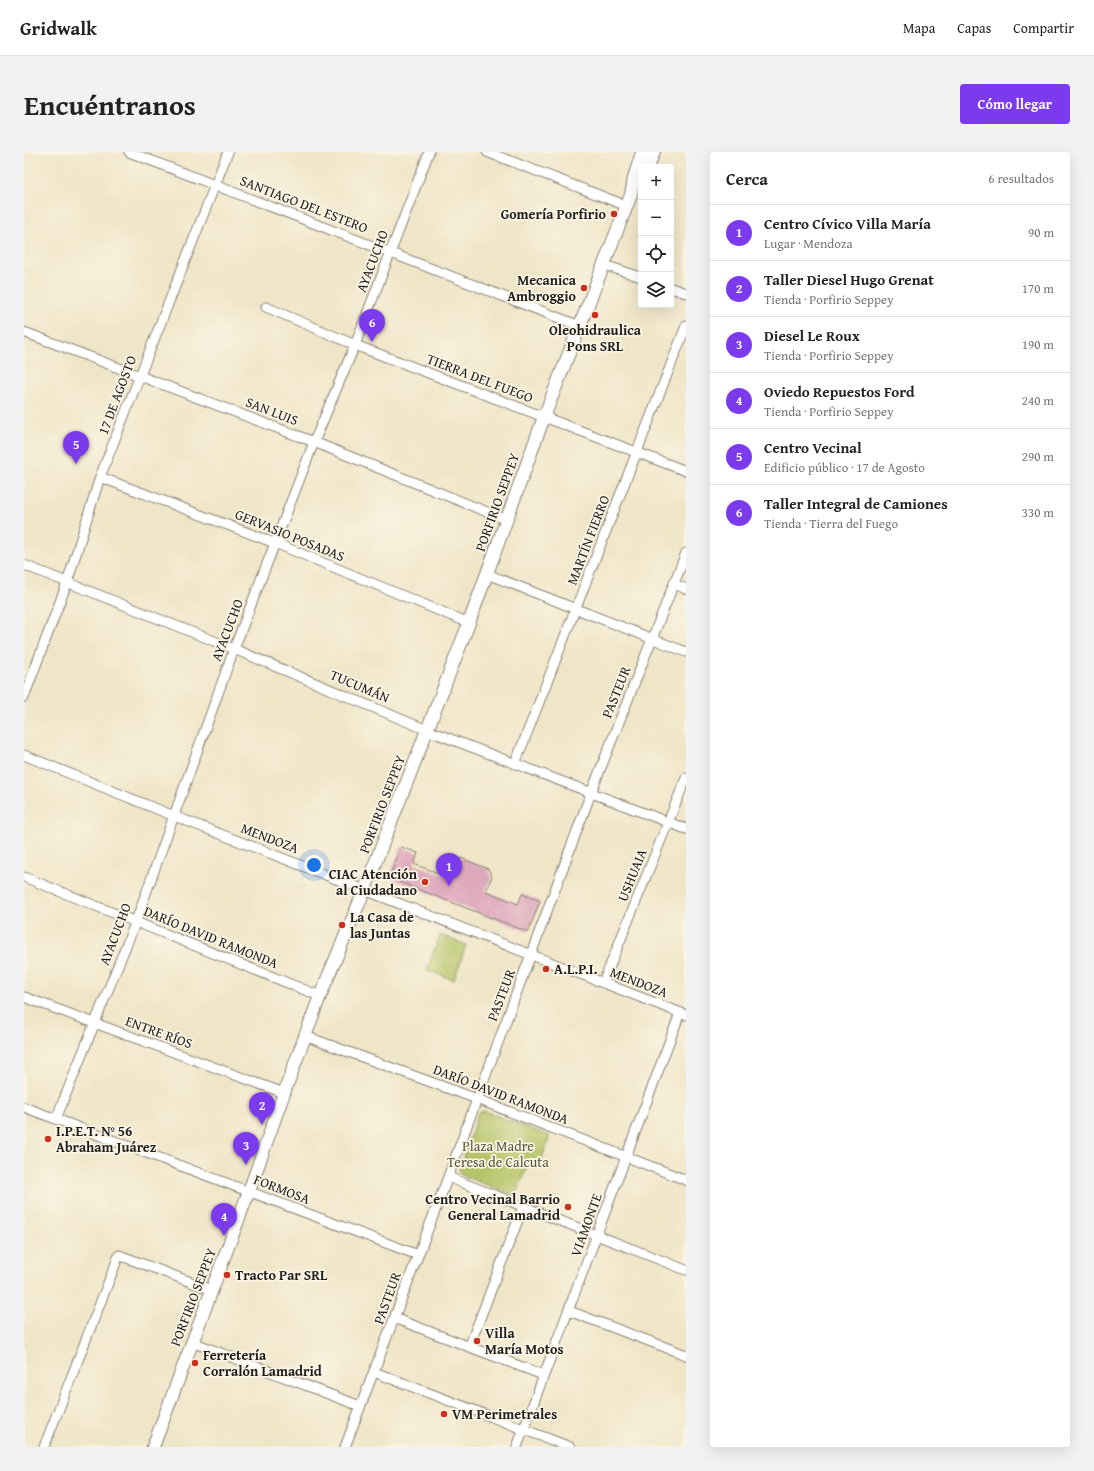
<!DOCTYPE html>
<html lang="es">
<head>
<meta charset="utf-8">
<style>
  body { margin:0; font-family:"Gentium Book Plus",serif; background:#f2f2f2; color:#222 }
  .controls { position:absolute; right:12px; top:12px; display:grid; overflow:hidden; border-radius:4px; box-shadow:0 4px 16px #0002 }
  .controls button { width:36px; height:36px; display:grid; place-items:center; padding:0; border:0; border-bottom:1px solid #e0e0e0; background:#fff; color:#222; font:20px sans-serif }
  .you { position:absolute; left:290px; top:713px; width:14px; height:14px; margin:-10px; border:3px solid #fff; border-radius:50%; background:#1a73e8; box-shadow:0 0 0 6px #1a73e833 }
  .badge { display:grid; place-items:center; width:26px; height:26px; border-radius:50%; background:#7c3aed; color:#fff; font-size:13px; font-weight:700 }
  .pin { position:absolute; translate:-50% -33px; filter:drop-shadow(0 1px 2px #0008) }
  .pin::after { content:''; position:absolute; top:21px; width:14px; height:12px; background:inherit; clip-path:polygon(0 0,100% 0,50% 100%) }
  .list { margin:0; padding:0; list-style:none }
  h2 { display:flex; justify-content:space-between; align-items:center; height:52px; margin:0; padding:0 16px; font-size:17px }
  h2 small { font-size:13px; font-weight:400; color:#767676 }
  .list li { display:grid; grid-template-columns:26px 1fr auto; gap:12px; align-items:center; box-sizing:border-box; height:56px; padding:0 16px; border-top:1px solid #e0e0e0 }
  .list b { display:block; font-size:15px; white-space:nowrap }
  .list p { margin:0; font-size:13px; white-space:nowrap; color:#767676 }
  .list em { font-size:13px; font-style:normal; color:#767676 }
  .icon { flex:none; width:22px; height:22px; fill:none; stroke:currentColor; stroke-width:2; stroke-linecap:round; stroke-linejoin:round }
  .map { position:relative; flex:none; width:662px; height:1295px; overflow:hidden; border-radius:4px }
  header { display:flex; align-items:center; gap:24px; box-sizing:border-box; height:56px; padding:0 20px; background:#fff; border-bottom:1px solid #e0e0e0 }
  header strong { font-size:19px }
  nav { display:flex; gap:22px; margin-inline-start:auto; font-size:14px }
  .intro { display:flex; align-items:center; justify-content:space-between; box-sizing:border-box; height:96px; padding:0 24px }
  h1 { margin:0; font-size:28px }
  .button { padding:10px 18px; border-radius:4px; background:#7c3aed; color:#fff; font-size:14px; font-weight:700 }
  main { display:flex; gap:24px; padding:0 24px }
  aside { flex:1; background:#fff; border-radius:4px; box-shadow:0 4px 16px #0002 }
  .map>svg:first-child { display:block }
</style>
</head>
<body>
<header>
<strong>Gridwalk</strong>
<nav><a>Mapa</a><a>Capas</a><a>Compartir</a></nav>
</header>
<div class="intro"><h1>Encuéntranos</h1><a class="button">Cómo llegar</a></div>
<main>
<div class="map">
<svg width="662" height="1295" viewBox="0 0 662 1295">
  <rect width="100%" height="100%" fill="#fcf5e5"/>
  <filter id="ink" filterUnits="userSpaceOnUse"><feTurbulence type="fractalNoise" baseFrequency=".025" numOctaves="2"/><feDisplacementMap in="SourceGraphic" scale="8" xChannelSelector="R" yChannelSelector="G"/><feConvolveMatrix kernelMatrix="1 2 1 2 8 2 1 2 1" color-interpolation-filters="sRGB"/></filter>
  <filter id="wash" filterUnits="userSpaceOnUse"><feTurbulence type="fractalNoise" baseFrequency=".012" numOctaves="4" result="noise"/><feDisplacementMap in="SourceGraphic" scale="16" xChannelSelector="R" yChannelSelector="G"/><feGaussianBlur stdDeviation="0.9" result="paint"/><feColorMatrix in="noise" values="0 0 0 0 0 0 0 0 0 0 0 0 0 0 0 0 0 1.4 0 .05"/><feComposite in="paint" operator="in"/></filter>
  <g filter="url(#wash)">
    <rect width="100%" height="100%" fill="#efe5c7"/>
    <!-- green -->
    <g fill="#b5c467" stroke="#687042">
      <path d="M416,783L442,793L430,828L403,818Z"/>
      <path d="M460,959L526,984L515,1014L505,1010L492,1044L437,1023L435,1018L454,961Z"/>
    </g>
    <g id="blocks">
      <!-- building -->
      <path fill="#dea9bd" d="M377,695L394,701L390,712L424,725L429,709L437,706L464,717L468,724L462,739L494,752L498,742L516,749L504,780L365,726Z"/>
    </g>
  </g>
  <g filter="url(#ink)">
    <use href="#blocks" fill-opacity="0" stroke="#868072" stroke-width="1"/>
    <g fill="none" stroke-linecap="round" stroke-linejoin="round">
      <!-- minor casing -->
      <g stroke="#868072" stroke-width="11">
        <g id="minor">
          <path d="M105,0L556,174"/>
          <path d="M463,0L603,54"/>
          <path d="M580,113L617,125"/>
          <path d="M647,136L662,141"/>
          <path d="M242,155L331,193L662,319"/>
          <path d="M0,180L290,290L483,368"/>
          <path d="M76,325L251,391L445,471"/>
          <path d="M0,413L210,497L403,578L662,677"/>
          <path d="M463,422L662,500"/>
          <path d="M650,432L662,437"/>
          <path d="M0,545L43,431L76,325L204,0"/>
          <path d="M0,603L150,664L662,863"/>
          <path d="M491,612L662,174"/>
          <path d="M0,725L296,844"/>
          <path d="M579,831L662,626"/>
          <path d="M0,845L260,941"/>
          <path d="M281,884L453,947L662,1028"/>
          <path d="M0,955L394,1103"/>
          <path d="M32,967L112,769L210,497L251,391L290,290L331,193L405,0"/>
          <path d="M424,1025L662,1118"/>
          <path d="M545,1159L662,1203"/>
          <path d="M370,1166L519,1223"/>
          <path d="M168,1190L336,1254"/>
          <path d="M445,1195L499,1055"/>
          <path d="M350,1220L546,1295"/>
          <path d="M20,1295L95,1103L188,1138"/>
          <path d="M321,1295L424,1025L567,641L662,401"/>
          <path d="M493,1295L656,861"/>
        </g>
      </g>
      <!-- secondary casing -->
      <g stroke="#868072" stroke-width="14">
        <g id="secondary">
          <path d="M624,15L630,0"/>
          <path d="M129,1295L225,1039L260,941L296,844L341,737L445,471L520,265L607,43L610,26L618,0"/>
        </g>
      </g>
      <!-- minor -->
      <use href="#minor" stroke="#fff" stroke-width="9"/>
      <!-- secondary -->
      <use href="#secondary" stroke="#fff" stroke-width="12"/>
    </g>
  </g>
  <!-- markers -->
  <g fill="#c8321e" stroke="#fcf5e5" stroke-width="1.5">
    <circle cx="590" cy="62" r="4"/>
    <circle cx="560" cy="136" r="4"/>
    <circle cx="571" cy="163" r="4"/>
    <circle cx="401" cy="730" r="4"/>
    <circle cx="318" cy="773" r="4"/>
    <circle cx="522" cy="817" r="4"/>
    <circle cx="24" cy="987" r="4"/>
    <circle cx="544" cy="1055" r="4"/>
    <circle cx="203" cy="1123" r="4"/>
    <circle cx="453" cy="1189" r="4"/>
    <circle cx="171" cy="1211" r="4"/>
    <circle cx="420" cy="1262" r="4"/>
  </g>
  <g text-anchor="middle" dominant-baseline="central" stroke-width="3.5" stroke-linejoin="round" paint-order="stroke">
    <!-- street labels -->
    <g font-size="14" fill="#1c1c1c" stroke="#fcf5e5">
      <text transform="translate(280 52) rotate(21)">SANTIAGO DEL ESTERO</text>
      <text transform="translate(348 109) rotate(-69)">AYACUCHO</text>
      <text transform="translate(456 226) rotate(21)">TIERRA DEL FUEGO</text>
      <text transform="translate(93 243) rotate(-69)">17 DE AGOSTO</text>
      <text transform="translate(248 259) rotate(21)">SAN LUIS</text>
      <text transform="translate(473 350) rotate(-70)">PORFIRIO SEPPEY</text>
      <text transform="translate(266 383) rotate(22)">GERVASIO POSADAS</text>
      <text transform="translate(564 388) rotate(-69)">MARTÍN FIERRO</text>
      <text transform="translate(203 478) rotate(-69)">AYACUCHO</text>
      <text transform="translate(336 534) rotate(23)">TUCUMÁN</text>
      <text transform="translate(592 540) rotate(-68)">PASTEUR</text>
      <text transform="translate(358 652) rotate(-69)">PORFIRIO SEPPEY</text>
      <text transform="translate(246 686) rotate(21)">MENDOZA</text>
      <text transform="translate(608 723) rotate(-68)">USHUAIA</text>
      <text transform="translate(91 782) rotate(-69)">AYACUCHO</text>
      <text transform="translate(187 785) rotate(22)">DARÍO DAVID RAMONDA</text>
      <text transform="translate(615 830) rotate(21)">MENDOZA</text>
      <text transform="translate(477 843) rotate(-69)">PASTEUR</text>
      <text transform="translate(135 880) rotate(20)">ENTRE RÍOS</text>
      <text transform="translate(477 942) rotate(21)">DARÍO DAVID RAMONDA</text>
      <text transform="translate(258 1037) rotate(21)">FORMOSA</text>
      <text transform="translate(562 1073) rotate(-70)">VIAMONTE</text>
      <text transform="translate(169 1145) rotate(-69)">PORFIRIO SEPPEY</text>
      <text transform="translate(363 1146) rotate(-70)">PASTEUR</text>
    </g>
    <!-- poi labels -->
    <g font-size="14" font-weight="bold" fill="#1c1c1c" stroke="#fcf5e5" text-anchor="start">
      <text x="582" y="62" text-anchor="end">Gomería Porfirio</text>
      <text x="552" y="128" text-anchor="end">Mecanica<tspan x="552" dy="16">Ambroggio</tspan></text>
      <text x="571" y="178" text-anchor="middle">Oleohidraulica<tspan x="571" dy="16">Pons SRL</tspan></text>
      <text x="393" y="722" text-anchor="end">CIAC Atención<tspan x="393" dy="16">al Ciudadano</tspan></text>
      <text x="326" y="765">La Casa de<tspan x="326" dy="16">las Juntas</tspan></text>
      <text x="530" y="817">A.L.P.I.</text>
      <text x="32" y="979">I.P.E.T. Nº 56<tspan x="32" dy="16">Abraham Juárez</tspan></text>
      <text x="536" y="1047" text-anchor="end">Centro Vecinal Barrio<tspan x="536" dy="16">General Lamadrid</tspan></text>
      <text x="211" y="1123">Tracto Par SRL</text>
      <text x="461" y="1181">Villa<tspan x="461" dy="16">María Motos</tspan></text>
      <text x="179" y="1203">Ferretería<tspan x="179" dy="16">Corralón Lamadrid</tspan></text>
      <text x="428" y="1262">VM Perimetrales</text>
    </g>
    <!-- park labels -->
    <g font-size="14" fill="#525736" stroke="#fcf5e5">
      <text x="474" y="994">Plaza Madre<tspan x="474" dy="16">Teresa de Calcuta</tspan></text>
    </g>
  </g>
</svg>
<div class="controls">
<button>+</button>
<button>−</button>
<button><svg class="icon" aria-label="locate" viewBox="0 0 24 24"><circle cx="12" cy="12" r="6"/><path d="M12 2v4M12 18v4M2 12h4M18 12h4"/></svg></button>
<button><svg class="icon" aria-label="layers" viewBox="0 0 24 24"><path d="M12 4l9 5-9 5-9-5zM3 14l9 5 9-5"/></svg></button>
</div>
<div class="you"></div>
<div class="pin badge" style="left:425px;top:734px">1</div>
<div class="pin badge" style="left:238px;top:973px">2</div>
<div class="pin badge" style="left:222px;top:1013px">3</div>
<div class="pin badge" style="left:200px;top:1084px">4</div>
<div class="pin badge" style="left:52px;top:312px">5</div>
<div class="pin badge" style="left:348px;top:190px">6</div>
</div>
<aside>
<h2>Cerca<small>6 resultados</small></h2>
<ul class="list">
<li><span class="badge">1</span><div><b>Centro Cívico Villa María</b><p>Lugar · Mendoza</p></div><em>90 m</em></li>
<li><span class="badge">2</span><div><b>Taller Diesel Hugo Grenat</b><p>Tienda · Porfirio Seppey</p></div><em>170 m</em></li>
<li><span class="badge">3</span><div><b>Diesel Le Roux</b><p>Tienda · Porfirio Seppey</p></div><em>190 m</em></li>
<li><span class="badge">4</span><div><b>Oviedo Repuestos Ford</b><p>Tienda · Porfirio Seppey</p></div><em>240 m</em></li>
<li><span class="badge">5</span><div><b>Centro Vecinal</b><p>Edificio público · 17 de Agosto</p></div><em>290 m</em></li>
<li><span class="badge">6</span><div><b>Taller Integral de Camiones</b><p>Tienda · Tierra del Fuego</p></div><em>330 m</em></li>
</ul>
</aside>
</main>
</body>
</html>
